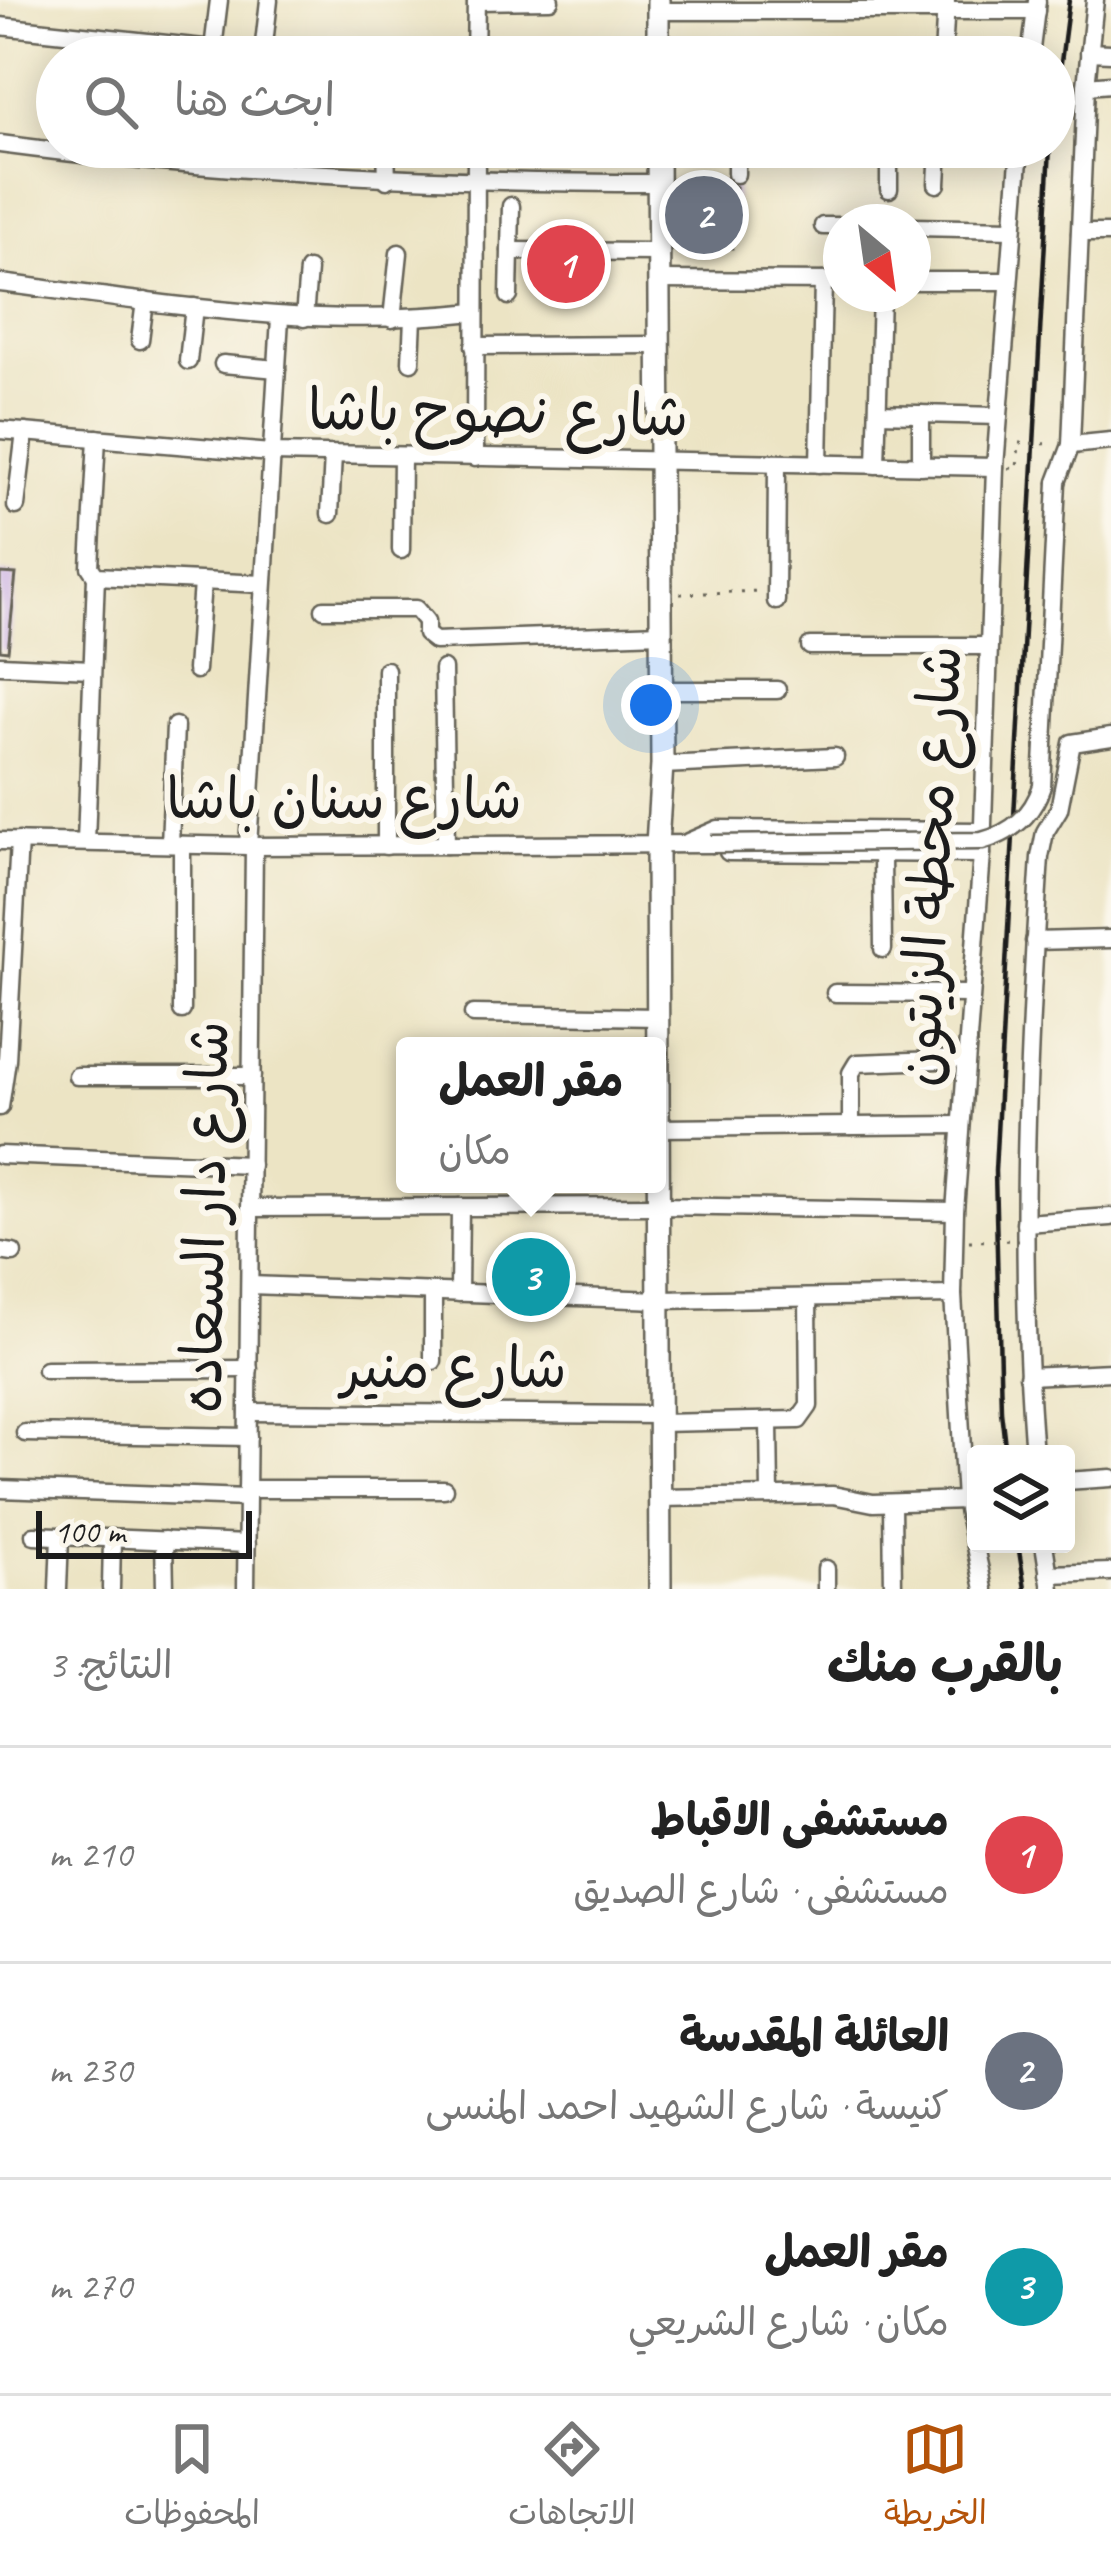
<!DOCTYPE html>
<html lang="ar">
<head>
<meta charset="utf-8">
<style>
  body { margin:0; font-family:Caveat,"Playpen Sans Arabic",sans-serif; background:#f2f2f2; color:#222; direction:rtl }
  .controls { position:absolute; right:36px; bottom:36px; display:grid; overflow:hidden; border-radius:12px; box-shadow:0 6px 30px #0003 }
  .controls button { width:108px; height:108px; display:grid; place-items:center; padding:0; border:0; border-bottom:3px solid #e0e0e0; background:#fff; color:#222; font:60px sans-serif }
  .compass { position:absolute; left:823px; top:204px; width:108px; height:108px; border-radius:50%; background:#fff; box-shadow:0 6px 30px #0003; rotate:151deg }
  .scale { position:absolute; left:36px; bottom:30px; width:216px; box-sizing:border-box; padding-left:12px; border:6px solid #1c1c1c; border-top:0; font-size:33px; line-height:42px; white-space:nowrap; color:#1c1c1c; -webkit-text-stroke:9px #fbf7ec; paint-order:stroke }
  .you { position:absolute; left:651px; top:705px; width:42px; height:42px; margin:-30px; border:9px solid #fff; border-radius:50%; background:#1a73e8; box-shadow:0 0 0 18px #1a73e833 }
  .badge { display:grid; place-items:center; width:78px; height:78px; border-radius:50%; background:#b45309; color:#fff; font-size:39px; font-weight:700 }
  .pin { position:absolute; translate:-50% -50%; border:6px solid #fff; box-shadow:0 3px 12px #0006 }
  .popup { position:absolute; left:396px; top:1037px; width:270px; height:156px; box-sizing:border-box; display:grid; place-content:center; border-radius:12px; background:#fff; filter:drop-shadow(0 3px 9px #0005); font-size:39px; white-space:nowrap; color:#767676 }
  .popup b { font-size:45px; color:#222 }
  .popup::after { content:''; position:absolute; left:50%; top:100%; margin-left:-24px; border:24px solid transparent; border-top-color:#fff }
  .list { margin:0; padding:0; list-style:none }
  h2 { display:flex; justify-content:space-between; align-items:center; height:156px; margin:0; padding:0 48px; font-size:51px }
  h2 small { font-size:39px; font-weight:400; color:#767676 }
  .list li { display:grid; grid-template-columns:78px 1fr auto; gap:36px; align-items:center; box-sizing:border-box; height:216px; padding:0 48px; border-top:3px solid #e0e0e0 }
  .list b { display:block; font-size:45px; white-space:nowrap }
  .list p { margin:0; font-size:39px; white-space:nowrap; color:#767676 }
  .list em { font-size:39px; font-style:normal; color:#767676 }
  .icon { flex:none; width:66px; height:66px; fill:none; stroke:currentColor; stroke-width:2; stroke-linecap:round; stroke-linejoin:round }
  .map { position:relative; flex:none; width:1111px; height:1589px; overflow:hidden; direction:ltr }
  .search { position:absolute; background:#fff; box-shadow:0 6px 30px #0003; left:36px; right:36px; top:36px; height:132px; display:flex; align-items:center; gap:30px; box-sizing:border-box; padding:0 42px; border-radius:66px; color:#767676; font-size:45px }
  .sheet { height:804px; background:#fff }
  nav { display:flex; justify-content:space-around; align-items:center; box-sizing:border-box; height:168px; border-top:3px solid #e0e0e0; background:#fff; font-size:33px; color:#767676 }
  nav a { display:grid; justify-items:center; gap:6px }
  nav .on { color:#b45309 }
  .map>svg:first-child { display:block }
</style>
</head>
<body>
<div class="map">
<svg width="1111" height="1589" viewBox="0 0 1111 1589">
  <rect width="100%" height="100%" fill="#fbf7ec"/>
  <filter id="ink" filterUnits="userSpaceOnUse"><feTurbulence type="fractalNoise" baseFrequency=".00833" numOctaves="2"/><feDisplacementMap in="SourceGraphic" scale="24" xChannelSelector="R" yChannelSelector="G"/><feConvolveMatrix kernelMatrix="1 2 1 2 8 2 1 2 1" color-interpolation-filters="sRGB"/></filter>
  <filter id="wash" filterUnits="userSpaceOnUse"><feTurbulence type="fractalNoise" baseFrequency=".004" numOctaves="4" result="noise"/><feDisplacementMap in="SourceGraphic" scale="48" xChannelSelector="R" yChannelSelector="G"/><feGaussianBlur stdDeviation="2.7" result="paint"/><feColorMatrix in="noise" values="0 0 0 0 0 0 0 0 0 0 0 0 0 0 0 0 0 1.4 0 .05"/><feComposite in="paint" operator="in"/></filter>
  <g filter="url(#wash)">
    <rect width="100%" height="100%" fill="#ece4c4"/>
    <g id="blocks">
      <!-- building -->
      <g fill="#cdb5e4">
        <path d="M673,181L727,183L736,187L732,248L675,247Z"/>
        <path d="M0,573L16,574L8,651L0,650Z"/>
      </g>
    </g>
  </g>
  <g filter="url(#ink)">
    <use href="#blocks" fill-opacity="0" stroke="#656257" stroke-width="3"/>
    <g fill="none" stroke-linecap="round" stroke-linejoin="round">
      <!-- minor casing -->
      <g stroke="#656257" stroke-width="21">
        <g id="minor">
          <path d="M476,1L550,0"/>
          <path d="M658,11H1036"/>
          <path d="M0,26L213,49L433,57"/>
          <path d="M213,49L219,0"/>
          <path d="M1089,52L1111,53"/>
          <path d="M263,53L269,0"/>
          <path d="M106,57L109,38"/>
          <path d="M475,57L476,0"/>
          <path d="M563,57L658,56"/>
          <path d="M943,57L946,1"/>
          <path d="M1030,57L1037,1"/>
          <path d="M1086,86L1111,84"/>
          <path d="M0,144C219,173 437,183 658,183"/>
          <path d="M386,147L387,180"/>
          <path d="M736,147V174"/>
          <path d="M937,184L939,147"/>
          <path d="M889,189V147"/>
          <path d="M823,226H841"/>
          <path d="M913,227L1013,229"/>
          <path d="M1080,233H1111"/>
          <path d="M510,251L658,252"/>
          <path d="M658,280L841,281"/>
          <path d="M913,281H1009"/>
          <path d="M0,283C162,303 311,330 475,312"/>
          <path d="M509,296L511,206"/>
          <path d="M304,318L308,270"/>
          <path d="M392,319L399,253"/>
          <path d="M140,340L145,301"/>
          <path d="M474,346L658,345"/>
          <path d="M188,361L194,307"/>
          <path d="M411,362L413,318"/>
          <path d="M223,364L277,369"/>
          <path d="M878,413L999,416"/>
          <path d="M921,414V466"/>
          <path d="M0,430L271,453L995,467"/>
          <path d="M97,438L90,567L96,576L263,584"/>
          <path d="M1071,445L1111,441"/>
          <path d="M475,458L476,147"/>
          <path d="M819,464L823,281"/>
          <path d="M876,465L881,294"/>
          <path d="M1057,482L1071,445L1086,86L1095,0"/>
          <path d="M16,506L25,432"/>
          <path d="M330,514L333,455"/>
          <path d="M401,550L402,456"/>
          <path d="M776,601L777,463"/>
          <path d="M324,609H416L426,621V634L435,641L661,633"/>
          <path d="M810,646H988"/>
          <path d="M0,665L92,669"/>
          <path d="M443,669L446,845"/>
          <path d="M196,670L202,582"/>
          <path d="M662,690H777"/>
          <path d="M662,765L835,757"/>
          <path d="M0,841L248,846L711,844"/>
          <path d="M86,842L96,576"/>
          <path d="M688,842L718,829L982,831"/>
          <path d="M170,844L175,726"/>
          <path d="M248,846L280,318"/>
          <path d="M386,846V670"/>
          <path d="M728,852L982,854"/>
          <path d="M882,854L883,949"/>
          <path d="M1034,941L1111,939"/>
          <path d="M835,993L970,994"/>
          <path d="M182,1010V845"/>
          <path d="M473,1014L657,1017"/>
          <path d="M77,1076H252"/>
          <path d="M0,1107L7,1060L19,841"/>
          <path d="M851,1126V1073L857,1063L964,1059"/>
          <path d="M658,1128L961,1125"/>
          <path d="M0,1155L251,1165"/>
          <path d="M250,1208L658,1206L955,1211"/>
          <path d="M1025,1223L1111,1217"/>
          <path d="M0,1251L13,1253"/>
          <path d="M250,1285L659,1300L953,1295"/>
          <path d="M459,1293L460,1207"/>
          <path d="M433,1361V1292"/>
          <path d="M46,1370L249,1369"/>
          <path d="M1028,1376L1111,1372"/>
          <path d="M248,1412L659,1415"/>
          <path d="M769,1422L770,1496"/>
          <path d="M659,1423L799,1420L809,1406L808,1298"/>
          <path d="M25,1433L248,1437"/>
          <path d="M1034,1454C1018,1256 1027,1055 1040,857L1045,832L1059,809L1072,743L1111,737"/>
          <path d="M1066,1481L1111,1478"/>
          <path d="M0,1489L247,1498"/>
          <path d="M247,1489H444"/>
          <path d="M659,1498L833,1495L873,1503L965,1500"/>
          <path d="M892,1503L893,1589"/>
          <path d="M34,1535L247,1544"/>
          <path d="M164,1540L165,1589"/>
          <path d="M1044,1544L1051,1589"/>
          <path d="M826,1569V1589"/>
          <path d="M1048,1574L1111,1572"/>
          <path d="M58,1589L60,1536"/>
          <path d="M111,1589L112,1538"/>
          <path d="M246,1589L254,846"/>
          <path d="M984,1589L965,1500L953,1295L955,1211L982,854L995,467L1020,147"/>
        </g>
      </g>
      <!-- major casing -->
      <g stroke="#656257" stroke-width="26">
        <g id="major">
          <path d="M658,0V57"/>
          <path d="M658,147L662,765L657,844L660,1589"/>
        </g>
      </g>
      <!-- path -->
      <g stroke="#656257" stroke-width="3" stroke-dasharray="3 9" stroke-linecap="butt">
        <path d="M1009,468L1017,469L1019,443"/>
        <path d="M680,594L760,591"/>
      </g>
      <!-- minor -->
      <use href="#minor" stroke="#fff" stroke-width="16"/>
      <!-- major -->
      <use href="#major" stroke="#fff" stroke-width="21"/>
      <!-- rail -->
      <g stroke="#1c1c1c" stroke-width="4.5">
        <path d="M1054,117L1069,0"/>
        <path d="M1006,1454L1001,1411L995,1171L1050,147"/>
        <path d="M1018,1544L1025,1589"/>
      </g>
      <!-- minor-bridge casing -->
      <g stroke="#656257" stroke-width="21" stroke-linecap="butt">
        <path id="minor-bridge" d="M711,844L982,841C1012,833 1032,816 1042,786L1057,482"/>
      </g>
      <!-- path-bridge -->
      <g stroke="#656257" stroke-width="3" stroke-dasharray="3 9" stroke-linecap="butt">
        <path d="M1019,443L1053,444"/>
        <path d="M969,1241L1018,1240"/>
      </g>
      <!-- minor-bridge -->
      <use href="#minor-bridge" stroke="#fff" stroke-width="16"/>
    </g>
  </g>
  <g text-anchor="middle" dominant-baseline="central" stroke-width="12" stroke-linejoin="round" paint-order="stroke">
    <!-- street labels -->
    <g font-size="57" fill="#1c1c1c" stroke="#fbf7ec">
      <text transform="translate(498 413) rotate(1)">شارع نصوح باشا</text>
      <text x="344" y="799">شارع سنان باشا</text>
      <text transform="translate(930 866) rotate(-87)">شارع محطة الزيتون</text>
      <text transform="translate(205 1217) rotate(-89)">شارع دار السعاده</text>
      <text x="454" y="1368">شارع منير</text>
    </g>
  </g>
</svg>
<div class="controls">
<button><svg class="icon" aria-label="layers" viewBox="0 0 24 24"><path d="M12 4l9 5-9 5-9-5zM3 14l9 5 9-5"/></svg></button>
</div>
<svg class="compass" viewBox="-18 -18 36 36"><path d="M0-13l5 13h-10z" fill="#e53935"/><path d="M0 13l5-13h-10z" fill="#767676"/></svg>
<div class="scale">100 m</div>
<div class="you"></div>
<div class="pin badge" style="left:566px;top:264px;background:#e0444e">1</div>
<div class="pin badge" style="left:704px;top:215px;background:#6b7280">2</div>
<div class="pin badge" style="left:531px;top:1277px;background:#0f9aa8">3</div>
<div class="popup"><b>مقر العمل</b>مكان</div>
<div class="search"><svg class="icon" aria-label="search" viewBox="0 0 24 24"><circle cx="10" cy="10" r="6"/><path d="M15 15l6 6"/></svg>ابحث هنا</div>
</div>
<section class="sheet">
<h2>بالقرب منك<small>النتائج: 3</small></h2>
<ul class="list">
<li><span class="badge" style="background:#e0444e">1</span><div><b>مستشفى الاقباط</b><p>مستشفى · شارع الصديق</p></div><em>210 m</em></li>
<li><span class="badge" style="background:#6b7280">2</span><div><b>العائلة المقدسة</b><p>كنيسة · شارع الشهيد احمد المنسى</p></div><em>230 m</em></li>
<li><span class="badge" style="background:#0f9aa8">3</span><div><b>مقر العمل</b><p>مكان · شارع الشريعي</p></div><em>270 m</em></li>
</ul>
</section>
<nav>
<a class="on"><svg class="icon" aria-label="map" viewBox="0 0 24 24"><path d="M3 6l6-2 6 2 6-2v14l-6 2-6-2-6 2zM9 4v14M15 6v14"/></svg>الخريطة</a>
<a><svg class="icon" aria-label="directions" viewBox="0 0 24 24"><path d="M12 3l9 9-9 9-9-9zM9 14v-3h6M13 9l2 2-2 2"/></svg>الاتجاهات</a>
<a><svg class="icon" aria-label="saved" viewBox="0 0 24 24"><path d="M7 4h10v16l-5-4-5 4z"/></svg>المحفوظات</a>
</nav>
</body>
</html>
